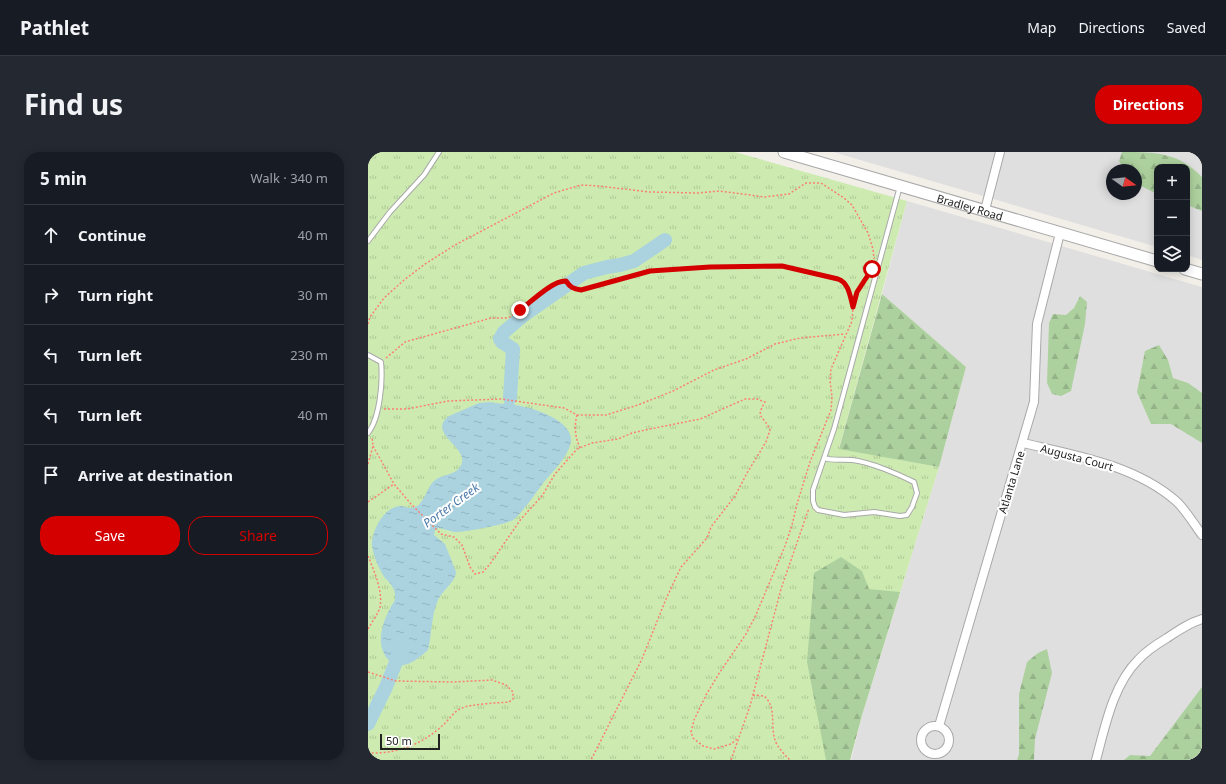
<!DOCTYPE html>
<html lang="en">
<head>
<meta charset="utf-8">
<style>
  body { margin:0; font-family:"Noto Sans",sans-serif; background:#242831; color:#f1f3f6 }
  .controls { position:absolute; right:12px; top:12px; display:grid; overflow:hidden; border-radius:8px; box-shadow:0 2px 10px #0003 }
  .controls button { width:36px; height:36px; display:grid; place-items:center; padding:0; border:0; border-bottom:1px solid #363941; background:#171b24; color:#f1f3f6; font:20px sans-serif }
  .compass { position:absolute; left:738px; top:12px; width:36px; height:36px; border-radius:50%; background:#171b24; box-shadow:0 2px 10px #0003; rotate:105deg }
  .scale { position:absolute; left:12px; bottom:10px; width:60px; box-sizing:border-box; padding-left:4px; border:2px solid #222; border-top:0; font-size:11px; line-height:14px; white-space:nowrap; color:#222; -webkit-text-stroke:3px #fff; paint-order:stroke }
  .stop { position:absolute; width:12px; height:12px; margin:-9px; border:3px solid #d40000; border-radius:50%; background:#fff }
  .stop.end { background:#d40000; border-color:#fff; box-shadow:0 1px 4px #0008 }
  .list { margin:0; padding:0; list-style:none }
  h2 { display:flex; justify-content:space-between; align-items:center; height:52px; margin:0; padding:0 16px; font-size:17px }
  h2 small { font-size:13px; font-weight:400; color:#9ea1a6 }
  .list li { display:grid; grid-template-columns:26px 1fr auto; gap:12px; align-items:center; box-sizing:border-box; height:60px; padding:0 16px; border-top:1px solid #363941 }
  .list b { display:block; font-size:15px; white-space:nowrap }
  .list em { font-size:13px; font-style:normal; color:#9ea1a6 }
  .actions { display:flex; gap:8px; padding:12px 16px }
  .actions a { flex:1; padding:9px 0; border:1px solid #d40000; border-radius:16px; text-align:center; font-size:14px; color:#d40000 }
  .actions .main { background:#d40000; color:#fff }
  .icon { flex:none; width:22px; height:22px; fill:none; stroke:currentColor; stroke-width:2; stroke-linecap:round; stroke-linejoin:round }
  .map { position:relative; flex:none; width:834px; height:608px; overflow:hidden; border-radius:16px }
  header { display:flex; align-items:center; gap:24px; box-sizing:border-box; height:56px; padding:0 20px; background:#171b24; border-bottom:1px solid #363941 }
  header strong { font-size:19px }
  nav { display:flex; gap:22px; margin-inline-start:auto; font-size:14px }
  .intro { display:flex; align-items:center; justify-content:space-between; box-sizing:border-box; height:96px; padding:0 24px }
  h1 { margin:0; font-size:28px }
  .button { padding:10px 18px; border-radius:16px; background:#d40000; color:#fff; font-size:14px; font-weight:700 }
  main { display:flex; gap:24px; padding:0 24px }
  aside { flex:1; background:#171b24; border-radius:16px; box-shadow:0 2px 10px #0003 }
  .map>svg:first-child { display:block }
</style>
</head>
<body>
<header>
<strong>Pathlet</strong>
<nav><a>Map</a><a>Directions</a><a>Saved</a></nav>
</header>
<div class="intro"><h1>Find us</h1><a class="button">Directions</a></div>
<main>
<aside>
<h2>5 min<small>Walk · 340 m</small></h2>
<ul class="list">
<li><svg class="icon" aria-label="ahead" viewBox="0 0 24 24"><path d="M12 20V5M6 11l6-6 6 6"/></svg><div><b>Continue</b></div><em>40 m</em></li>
<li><svg class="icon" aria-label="right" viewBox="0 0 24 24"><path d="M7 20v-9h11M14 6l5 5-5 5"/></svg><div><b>Turn right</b></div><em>30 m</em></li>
<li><svg class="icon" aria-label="left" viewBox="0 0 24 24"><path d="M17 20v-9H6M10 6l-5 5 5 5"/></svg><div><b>Turn left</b></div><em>230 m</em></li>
<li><svg class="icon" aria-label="left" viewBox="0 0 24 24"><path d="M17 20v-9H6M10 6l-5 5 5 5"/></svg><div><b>Turn left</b></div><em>40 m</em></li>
<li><svg class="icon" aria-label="arrive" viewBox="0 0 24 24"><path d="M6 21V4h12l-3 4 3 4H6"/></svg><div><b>Arrive at destination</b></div></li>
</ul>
<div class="actions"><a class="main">Save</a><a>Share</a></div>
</aside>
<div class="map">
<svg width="834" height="608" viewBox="0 0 834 608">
  <defs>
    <pattern id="grass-tufts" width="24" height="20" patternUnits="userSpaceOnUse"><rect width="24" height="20" fill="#cdebb0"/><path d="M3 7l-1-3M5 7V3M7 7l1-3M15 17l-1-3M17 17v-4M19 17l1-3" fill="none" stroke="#b0c997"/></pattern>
    <pattern id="forest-firs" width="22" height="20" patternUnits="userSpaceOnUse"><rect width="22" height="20" fill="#add19e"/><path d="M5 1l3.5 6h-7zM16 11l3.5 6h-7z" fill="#95b388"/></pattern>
    <pattern id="water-ripples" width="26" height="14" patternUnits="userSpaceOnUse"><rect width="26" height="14" fill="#aad3df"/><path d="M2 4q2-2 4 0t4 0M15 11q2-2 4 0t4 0" fill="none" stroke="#92b5bf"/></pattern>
  </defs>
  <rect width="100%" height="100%" fill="#f2efe9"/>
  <!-- residential -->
  <g fill="#e0dfdf" fill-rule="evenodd">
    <path d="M465,0H834V108L819,103V15H789V95ZM744,18H768V42H744Z"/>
    <path d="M539,49L834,135V608H483L494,563L571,315L598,215L514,142Z"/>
  </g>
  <!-- grass -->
  <path fill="url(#grass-tufts)" d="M0,0H367L539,49L471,296L571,315L494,563L482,608H0Z"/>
  <!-- forest -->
  <g fill="url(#forest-firs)">
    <path d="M754,0C787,0 810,0 834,25V59L819,53V15H789V42L775,35L768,28V18H757L751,9Z"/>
    <path d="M514,142L598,215L571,315L471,297Z"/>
    <path d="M712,144L719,150L717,172L703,239L693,244L684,242L679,231L681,171L685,162L698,163L706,156Z"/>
    <path d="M791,193L800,208L805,226L820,231L834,241V291L803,272H783L769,240L777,199Z"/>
    <path d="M473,405L494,419L501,437L532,440L494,563L482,608H458L439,510L446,421Z"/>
    <path d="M679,497L684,521L667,587L666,608H649L651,602V542L659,510L670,501Z"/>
    <path d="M834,535V608H756L762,603L782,604Z"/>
  </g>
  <!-- water -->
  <path fill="url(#water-ripples)" d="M140,248L144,249L147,253C163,255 206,268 203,290C200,305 185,319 176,330C168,341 154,361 145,368C140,372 93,381 86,380C81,379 76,377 71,376L67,378L66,383L77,392L88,420C88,429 74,439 70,448C63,464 64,482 60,498C49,508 31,523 18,505C16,502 13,495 13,491C12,475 19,461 27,448C27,444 27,439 25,436C23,432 20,429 17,426C11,417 5,404 4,393C4,378 16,355 32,354C38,354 41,358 47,355C57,351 58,336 66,329C73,322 86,324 92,315C105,296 57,282 81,264L111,251L121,250L135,252Z"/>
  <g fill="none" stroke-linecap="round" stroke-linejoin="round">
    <!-- river -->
    <g stroke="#aad3df" stroke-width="14">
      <path d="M142,246L145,197L134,190L132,187L136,180L156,163L216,121L239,115L252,113L266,109L297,88"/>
      <path d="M0,572L18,535L34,495"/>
    </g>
    <!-- service casing -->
    <g stroke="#a9a9a9" stroke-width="6">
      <g id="service">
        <path d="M0,89L22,60L56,23L71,0"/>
        <path d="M0,203L13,210C15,229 12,266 0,281"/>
        <path d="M456,306C465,309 474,307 484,308C502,310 530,322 546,330L549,341L544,355L539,363L532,364L506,360L476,363L450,358L447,355L445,349V338L466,277L532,34"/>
      </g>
    </g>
    <!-- minor casing -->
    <g stroke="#a9a9a9" stroke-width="10">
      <g id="minor">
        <path d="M617,58L632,0"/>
        <path d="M655,291C706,303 767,313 808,349C817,357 826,372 834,383"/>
        <path d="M571,574L666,250L669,172L692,81"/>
        <circle cx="567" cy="588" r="14"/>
        <path d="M728,608C737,575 745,533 770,508C778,499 789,492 799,486C811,478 821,471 834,467"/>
      </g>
    </g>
    <!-- tertiary casing -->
    <g stroke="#a9a9a9" stroke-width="13">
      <g id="tertiary">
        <path id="s1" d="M416,0L789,109"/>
        <path d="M817,117L834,122"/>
      </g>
    </g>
    <!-- path -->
    <g stroke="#fa8072" stroke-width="1.5" stroke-dasharray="2 2" stroke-linecap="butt">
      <path d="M0,172L2,165L16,146L36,128L57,112L87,93L186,41L213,33L230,34L282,40L330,41L351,39L397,45L421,42L438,31H453L476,46L484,53L500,81L505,97L506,107"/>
      <path d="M18,206L37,190L123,166H138L142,165L182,135L195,129H198L206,137L213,138L281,119L371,114H414L475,129L480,137L484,153"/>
      <path d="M16,257H39L80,249L133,247L196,256L209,263H238L270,253L305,239L346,218L378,207L407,192L432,186L477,182"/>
      <path d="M209,263C206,274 207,285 212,296"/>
      <path d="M5,294L26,332L43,352L73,382L86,385L94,393L102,415L107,422L115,420L122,412L153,367L174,344L187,322L209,297L224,291L250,287L264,281L282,277L332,267L377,247H389L397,250C387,267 395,262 402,278L398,290L379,321L367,344L343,375L339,386L313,415L298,447L274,507L223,608"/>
      <path d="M0,312L5,294L4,285"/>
      <path d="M0,350L26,332"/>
      <path d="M0,404C6,419 15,439 12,455C10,462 4,470 0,477"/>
      <path d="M0,520L28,529L85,530L124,528L138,533L145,540V547L141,550C129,551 103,552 94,556C86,559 81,568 74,574C53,593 28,602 0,601"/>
      <path d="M385,543L396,544C409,555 402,573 407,588C409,595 417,603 422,608"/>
      <path d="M369,587L363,592L346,597L335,594L325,586L323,580L326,568L338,543L352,520L378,482L387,465L417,394L424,373L429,352L442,310L463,258L464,245L462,229L463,217L484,169L485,155L489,140L502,120"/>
      <path d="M363,608L382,554L413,437L441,356"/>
    </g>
    <!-- service -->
    <use href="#service" stroke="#fff" stroke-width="4"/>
    <!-- minor -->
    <use href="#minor" stroke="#fff" stroke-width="8"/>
    <!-- tertiary -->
    <use href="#tertiary" stroke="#fff" stroke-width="11"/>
  </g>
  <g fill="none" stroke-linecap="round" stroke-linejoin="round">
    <!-- route -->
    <path stroke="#d40000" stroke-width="5" d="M152,158C163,150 185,128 198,129C202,135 205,137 213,138L282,119L342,115L414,114L470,127C481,131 482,144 485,155L489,140L504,117"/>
  </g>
  <g text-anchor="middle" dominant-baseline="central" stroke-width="4" stroke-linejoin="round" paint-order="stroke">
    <!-- street labels -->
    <g font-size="11" fill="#222" stroke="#fff">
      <text stroke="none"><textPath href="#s1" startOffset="194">Bradley Road</textPath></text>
      <text transform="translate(709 305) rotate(15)">Augusta Court</text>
      <text transform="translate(643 330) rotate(-73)">Atlanta Lane</text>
    </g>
    <!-- water labels -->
    <g font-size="12" font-style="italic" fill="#4a7aab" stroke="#fff">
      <text transform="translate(83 353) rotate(-36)">Porter Creek</text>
    </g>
  </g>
</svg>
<div class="controls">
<button>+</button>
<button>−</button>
<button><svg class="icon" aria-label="layers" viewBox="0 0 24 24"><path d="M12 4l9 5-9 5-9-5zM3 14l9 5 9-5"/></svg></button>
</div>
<svg class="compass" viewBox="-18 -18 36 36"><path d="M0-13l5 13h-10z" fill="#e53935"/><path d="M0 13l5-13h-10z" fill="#9ea1a6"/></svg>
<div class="scale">50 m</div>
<div class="stop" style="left:504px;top:117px"></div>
<div class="stop end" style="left:152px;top:158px"></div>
</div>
</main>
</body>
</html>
